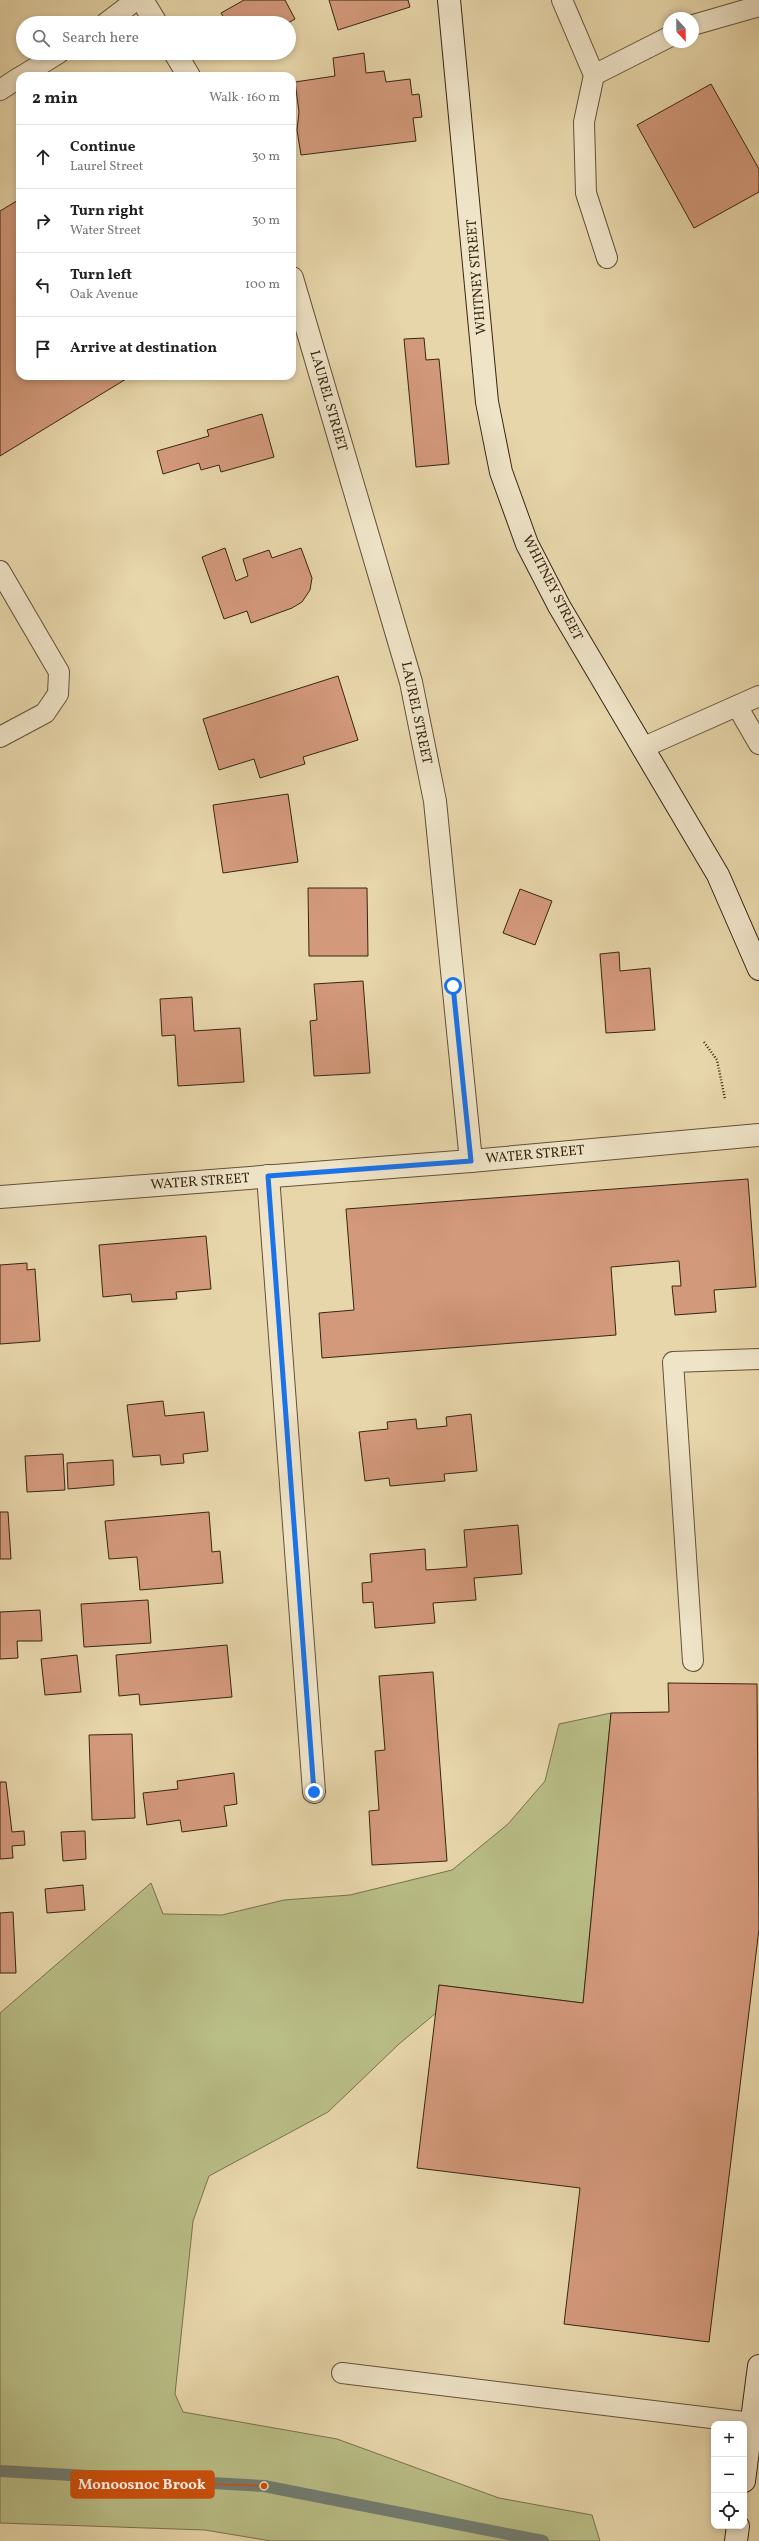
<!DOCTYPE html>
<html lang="en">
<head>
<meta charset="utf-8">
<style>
  body { margin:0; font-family:Vollkorn,serif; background:#f2f2f2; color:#202124 }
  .controls { position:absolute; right:12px; bottom:12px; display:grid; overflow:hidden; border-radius:8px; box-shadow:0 2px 6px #0003 }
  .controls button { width:36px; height:36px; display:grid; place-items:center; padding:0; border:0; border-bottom:1px solid #e0e0e0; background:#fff; color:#202124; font:20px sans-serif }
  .compass { position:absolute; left:663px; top:12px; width:36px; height:36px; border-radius:50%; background:#fff; box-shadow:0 2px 6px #0003; rotate:158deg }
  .stop { position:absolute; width:12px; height:12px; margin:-9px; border:3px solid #1a73e8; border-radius:50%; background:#fff }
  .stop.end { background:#1a73e8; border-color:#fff; box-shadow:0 1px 4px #0008 }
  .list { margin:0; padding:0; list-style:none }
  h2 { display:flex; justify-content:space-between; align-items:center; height:52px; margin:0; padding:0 16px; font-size:17px }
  h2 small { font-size:13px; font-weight:400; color:#757577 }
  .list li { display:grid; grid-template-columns:26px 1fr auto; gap:12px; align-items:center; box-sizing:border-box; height:64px; padding:0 16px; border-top:1px solid #e0e0e0 }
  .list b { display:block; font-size:15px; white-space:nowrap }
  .list p { margin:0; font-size:13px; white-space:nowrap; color:#757577 }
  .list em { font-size:13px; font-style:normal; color:#757577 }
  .icon { flex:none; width:22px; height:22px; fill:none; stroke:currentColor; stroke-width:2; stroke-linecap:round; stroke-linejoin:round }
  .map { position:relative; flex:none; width:759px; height:2541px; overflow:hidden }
  .search { position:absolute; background:#fff; box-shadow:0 2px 6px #0003; left:16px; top:16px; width:280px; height:44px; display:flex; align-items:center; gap:10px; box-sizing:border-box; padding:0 14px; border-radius:22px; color:#757577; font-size:15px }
  .panel { position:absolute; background:#fff; box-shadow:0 2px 6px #0003; left:16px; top:72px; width:280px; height:308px; border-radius:12px }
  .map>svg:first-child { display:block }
</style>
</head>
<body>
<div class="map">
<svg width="759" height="2541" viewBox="0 0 759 2541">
  <rect width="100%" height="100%" fill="#e7d6aa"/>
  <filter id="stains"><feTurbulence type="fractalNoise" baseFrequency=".005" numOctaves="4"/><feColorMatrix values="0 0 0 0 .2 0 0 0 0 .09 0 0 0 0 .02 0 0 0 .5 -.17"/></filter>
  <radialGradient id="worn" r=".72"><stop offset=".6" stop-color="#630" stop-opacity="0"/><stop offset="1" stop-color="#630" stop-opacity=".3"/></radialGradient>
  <!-- green -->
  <path fill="#b9bd86" stroke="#78724c" d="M611,1713L583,2003L439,1985L436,2013L399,2044L328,2112L209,2176L193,2221L175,2394L183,2412L337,2439L499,2498L592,2515L600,2541H271L205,2530L0,2523V2013L151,1883L163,1914L222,1915L284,1900L350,1895L452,1870L508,1824L545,1781L559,1724Z"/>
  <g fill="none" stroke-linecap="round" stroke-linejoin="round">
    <!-- stream -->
    <path stroke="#727d72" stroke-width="12" d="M0,2471L264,2486L543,2541"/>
  </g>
  <!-- building -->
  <g fill="#d3997b" stroke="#372611">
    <path d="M244,0H285L295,19L288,23H227L221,13Z"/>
    <path d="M329,0H408L410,7L338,30Z"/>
    <path d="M364,53L366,73L384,71L386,82L410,79L412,95L419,94L422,117L413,118L416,141L301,155L297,130L299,112L295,82L335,76L333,58Z"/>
    <path d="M711,84L759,169V192L694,228L637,125Z"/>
    <path d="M20,199V376H131L0,456V211Z"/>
    <path d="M424,338L426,360L439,359L449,464L416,467L404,339Z"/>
    <path d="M262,414L274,457L221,472L219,465L201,470L199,463L163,474L157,451L209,436L207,430Z"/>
    <path d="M225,548L236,581L248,576L243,559L269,550L272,558L301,548L312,578L310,590L302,602L292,608L251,623L247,611L224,619L202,557Z"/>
    <path d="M338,676L358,740L303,757L305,764L260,778L254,759L219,770L203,719Z"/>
    <path d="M288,794L298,862L223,873L213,805Z"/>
    <path d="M308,888H367L368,956H309Z"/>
    <path d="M520,889L552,901L535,945L503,933Z"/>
    <path d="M619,952L620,971L650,968L655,1030L606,1033L600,954Z"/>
    <path d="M363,981L370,1073L314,1076L310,1021L317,1020L314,984Z"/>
    <path d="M192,997L194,1031L240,1028L244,1082L178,1086L175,1035L162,1036L160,999Z"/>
    <path d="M748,1179L756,1287L714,1290L716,1312L675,1315L672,1286H681L679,1261L611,1267L616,1335L322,1358L319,1313L354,1310L346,1209Z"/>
    <path d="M206,1236L211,1289L176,1292L177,1299L132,1302L131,1294L103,1297L99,1245Z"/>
    <path d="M27,1263V1270L35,1269L40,1341L0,1344V1265Z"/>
    <path d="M163,1401L165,1416L204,1412L208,1451L183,1454L184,1463L161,1465L160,1455L133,1457L127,1405Z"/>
    <path d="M471,1414L477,1471L444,1474L445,1481L390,1486L389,1478L365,1481L359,1432L388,1429L387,1422L416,1419L417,1429L447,1426L446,1417Z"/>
    <path d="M63,1454L65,1490L27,1492L25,1456Z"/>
    <path d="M113,1460L114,1485L68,1489L67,1463Z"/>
    <path d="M0,1512H8L11,1559H0Z"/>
    <path d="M209,1512L212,1552L220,1551L223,1583L140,1590L137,1557L109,1559L105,1521Z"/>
    <path d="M518,1525L522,1574L474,1578L476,1600L433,1603L435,1623L375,1628L373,1602L363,1603L362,1583L372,1582L370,1554L425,1549L426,1570L467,1567L464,1530Z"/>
    <path d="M148,1600L151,1643L84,1647L81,1604Z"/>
    <path d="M40,1610L42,1641H17L18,1658L0,1659V1612Z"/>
    <path d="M227,1645L232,1697L140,1705L139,1694L119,1696L116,1655Z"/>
    <path d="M77,1655L81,1692L45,1695L41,1659Z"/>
    <path d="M433,1672L447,1861L372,1865L369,1811L379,1810L375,1751L385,1750L379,1676Z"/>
    <path d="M668,1683L757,1684L759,1929L709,2342L564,2324L580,2188L417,2168L439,1985L583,2003L611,1713L669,1712Z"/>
    <path d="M132,1734L135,1818L92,1820L89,1735Z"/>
    <path d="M234,1773L237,1804L224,1806L227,1826L182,1832L180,1820L147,1825L143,1793L178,1789L177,1781Z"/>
    <path d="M0,1782H6L12,1832L24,1831L25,1845L12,1846L13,1858L0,1859Z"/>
    <path d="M85,1831L86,1859L63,1861L61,1832Z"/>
    <path d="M83,1885L85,1910L47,1913L45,1889Z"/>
    <path d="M13,1912L16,1973H0V1913Z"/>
  </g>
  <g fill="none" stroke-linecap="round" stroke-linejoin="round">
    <!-- service casing -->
    <g stroke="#635237" stroke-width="22">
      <g id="service">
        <path d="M562,0L594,75L584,122L586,193L607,258"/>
        <path d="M106,23L136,0"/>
        <path d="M693,25L759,6"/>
        <path d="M594,75L669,37"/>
        <path d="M22,76L59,53"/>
        <path d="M0,90L20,77"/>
        <path d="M0,571L59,672L58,694L45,713L0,737"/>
        <path d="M737,706L759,744"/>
        <path d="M642,748L759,696"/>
        <path d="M693,1661L673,1362L759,1359"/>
        <path d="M342,2373L752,2423"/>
      </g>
    </g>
    <!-- minor casing -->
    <g stroke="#635237" stroke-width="24">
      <g id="minor">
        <path d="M142,0L156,23"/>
        <path d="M175,53L189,76"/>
        <path d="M292,278L411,682L435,801L471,1161"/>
        <path d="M268,1176L314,1792"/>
      </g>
    </g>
    <!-- tertiary casing -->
    <g stroke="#635237" stroke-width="24">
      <path id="tertiary" d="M0,1197L471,1161L759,1135"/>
    </g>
    <!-- secondary casing -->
    <g stroke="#372611" stroke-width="24">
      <g id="secondary">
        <path d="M449,0L487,402L501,472L527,544L559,606L718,875L759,969"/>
        <path d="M744,2481L759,2366"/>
        <path d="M736,2541L738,2526"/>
      </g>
    </g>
    <!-- path -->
    <path stroke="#372611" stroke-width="2.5" stroke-dasharray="1 2" stroke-linecap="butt" d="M704,1042L717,1060L725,1099"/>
    <!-- service -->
    <use href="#service" stroke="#efe4c8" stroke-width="20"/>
    <!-- minor -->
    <use href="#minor" stroke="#efe4c8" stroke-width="22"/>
    <!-- tertiary -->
    <use href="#tertiary" stroke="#efe4c8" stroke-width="22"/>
    <!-- secondary -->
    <use href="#secondary" stroke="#efe4c8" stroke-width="22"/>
  </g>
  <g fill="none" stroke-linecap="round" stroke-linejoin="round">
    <!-- route -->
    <path stroke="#1a73e8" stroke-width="5" d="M314,1792L268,1176L471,1161L453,986"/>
  </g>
  <g text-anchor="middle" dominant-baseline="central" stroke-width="4" stroke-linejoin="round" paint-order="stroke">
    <!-- street labels -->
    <g font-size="14" fill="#372611" stroke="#efe4c8">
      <text transform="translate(477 277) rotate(-95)">WHITNEY STREET</text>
      <text transform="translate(328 401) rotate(74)">LAUREL STREET</text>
      <text transform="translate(552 588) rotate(63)">WHITNEY STREET</text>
      <text transform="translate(416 713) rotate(78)">LAUREL STREET</text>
      <text transform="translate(535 1155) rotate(-5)">WATER STREET</text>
      <text transform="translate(200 1182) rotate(-4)">WATER STREET</text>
    </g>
  </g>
  <!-- callouts -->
  <path fill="none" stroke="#cd510d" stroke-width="1.5" d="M264 2486L214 2484"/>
  <circle fill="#cd510d" stroke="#efe4c8" stroke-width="1.5" cx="264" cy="2486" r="4"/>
  <rect fill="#cd510d" stroke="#cd510d" stroke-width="1.5" x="71" y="2471" width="143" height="27" rx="4"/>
  <g font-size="15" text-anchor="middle" font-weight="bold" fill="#fff">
    <text x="142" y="2489">Monoosnoc Brook</text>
  </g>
  <rect width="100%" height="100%" filter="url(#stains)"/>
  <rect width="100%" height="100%" fill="url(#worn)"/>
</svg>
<div class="controls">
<button>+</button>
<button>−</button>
<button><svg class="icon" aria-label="locate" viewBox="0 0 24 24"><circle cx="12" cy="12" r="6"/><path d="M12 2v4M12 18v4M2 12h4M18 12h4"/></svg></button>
</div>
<svg class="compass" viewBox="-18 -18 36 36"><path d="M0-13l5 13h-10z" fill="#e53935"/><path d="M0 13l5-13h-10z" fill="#757577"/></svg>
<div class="stop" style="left:453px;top:986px"></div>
<div class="stop end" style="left:314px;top:1792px"></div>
<div class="search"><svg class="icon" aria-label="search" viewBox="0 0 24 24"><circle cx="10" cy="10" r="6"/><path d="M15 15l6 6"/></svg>Search here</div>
<section class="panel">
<h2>2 min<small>Walk · 160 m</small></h2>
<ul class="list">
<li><svg class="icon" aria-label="ahead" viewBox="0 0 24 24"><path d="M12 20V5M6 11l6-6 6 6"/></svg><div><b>Continue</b><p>Laurel Street</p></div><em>30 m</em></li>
<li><svg class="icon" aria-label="right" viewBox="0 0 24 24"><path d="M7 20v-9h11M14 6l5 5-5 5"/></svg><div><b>Turn right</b><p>Water Street</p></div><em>30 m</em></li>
<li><svg class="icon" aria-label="left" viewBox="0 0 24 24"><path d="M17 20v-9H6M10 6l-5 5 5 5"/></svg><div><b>Turn left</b><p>Oak Avenue</p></div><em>100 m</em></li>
<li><svg class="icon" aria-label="arrive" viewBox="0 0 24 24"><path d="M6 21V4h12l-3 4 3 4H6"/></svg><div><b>Arrive at destination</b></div></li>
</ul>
</section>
</div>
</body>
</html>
